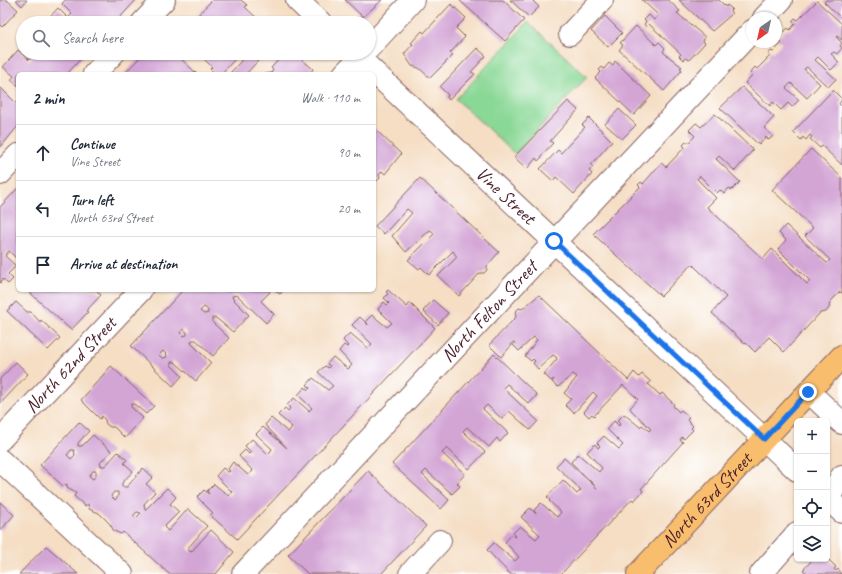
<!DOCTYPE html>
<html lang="en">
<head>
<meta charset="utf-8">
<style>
  body { margin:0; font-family:Caveat,sans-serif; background:#f6f6f7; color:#1f2937 }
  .controls { position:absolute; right:12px; bottom:12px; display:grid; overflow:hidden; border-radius:6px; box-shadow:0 1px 3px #0004 }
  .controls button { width:36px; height:36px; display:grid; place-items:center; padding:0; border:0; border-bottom:1px solid #e0e1e3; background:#fff; color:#1f2937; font:20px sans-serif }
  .compass { position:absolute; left:746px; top:12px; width:36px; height:36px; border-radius:50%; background:#fff; box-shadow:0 1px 3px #0004; rotate:214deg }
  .stop { position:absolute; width:12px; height:12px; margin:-9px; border:3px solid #1a73e8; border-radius:50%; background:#fff }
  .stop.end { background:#1a73e8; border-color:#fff; box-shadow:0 1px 4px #0008 }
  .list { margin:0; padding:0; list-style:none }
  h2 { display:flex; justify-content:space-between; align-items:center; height:52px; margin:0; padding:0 16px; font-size:17px }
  h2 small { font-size:13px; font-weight:400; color:#747a83 }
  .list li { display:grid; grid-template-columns:26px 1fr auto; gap:12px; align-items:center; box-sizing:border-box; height:56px; padding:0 16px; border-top:1px solid #e0e1e3 }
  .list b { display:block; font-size:15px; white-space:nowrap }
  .list p { margin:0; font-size:13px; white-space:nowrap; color:#747a83 }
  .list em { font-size:13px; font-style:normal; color:#747a83 }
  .icon { flex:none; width:22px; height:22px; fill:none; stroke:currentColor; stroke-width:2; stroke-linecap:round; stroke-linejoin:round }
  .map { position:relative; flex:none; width:842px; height:574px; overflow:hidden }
  .search { position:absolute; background:#fff; box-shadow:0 1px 3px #0004; left:16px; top:16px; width:360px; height:44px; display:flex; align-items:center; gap:10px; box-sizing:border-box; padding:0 14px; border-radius:22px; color:#747a83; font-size:15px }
  .panel { position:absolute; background:#fff; box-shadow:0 1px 3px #0004; left:16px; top:72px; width:360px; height:220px; border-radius:6px }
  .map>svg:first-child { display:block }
</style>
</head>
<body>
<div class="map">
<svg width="842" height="574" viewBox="0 0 842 574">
  <rect width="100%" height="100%" fill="#fff"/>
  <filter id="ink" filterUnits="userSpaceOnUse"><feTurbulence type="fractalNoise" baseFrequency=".025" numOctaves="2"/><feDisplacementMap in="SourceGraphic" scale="8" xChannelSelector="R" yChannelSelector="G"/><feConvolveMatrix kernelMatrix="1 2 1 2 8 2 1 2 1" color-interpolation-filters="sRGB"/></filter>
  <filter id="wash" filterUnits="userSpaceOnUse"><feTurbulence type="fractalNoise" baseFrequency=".012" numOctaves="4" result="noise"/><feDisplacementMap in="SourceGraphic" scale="16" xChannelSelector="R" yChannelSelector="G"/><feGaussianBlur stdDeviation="0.9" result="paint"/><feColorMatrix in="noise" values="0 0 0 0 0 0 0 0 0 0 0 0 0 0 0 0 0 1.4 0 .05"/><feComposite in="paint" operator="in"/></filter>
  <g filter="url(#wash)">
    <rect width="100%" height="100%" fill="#f5dec4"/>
    <!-- green -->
    <path fill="#8ad896" stroke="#6a7c60" d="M528,22L587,77L515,154L456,99Z"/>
    <g id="blocks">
      <!-- building -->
      <g fill="#d3a5d5" fill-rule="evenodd">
        <path d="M0,0H7L18,10L2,27L0,25Z"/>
        <path d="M16,0H27L22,6Z"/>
        <path d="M65,0H136L115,23H44L58,8L68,18L72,14L62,4Z"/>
        <path d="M212,0H241L247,5L245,7L262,23H194L197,20L195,18Z"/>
        <path d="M345,0H382L363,17Z"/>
        <path d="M459,0H503L524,20L505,41Z"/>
        <path d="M510,0H534L533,1L539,7L529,17Z"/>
        <path d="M642,0H668L680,11L677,13L705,37L703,41L705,43L689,60L685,58L683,60L679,56L681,54L649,24L646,27L644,24L646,22L644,20L649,15L654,20L658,15Z"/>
        <path d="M679,0H719L726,7L727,5L732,9L730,11L732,14L712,31Z"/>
        <path d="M826,0H842V19L824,2Z"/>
        <path d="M817,1L842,24V40L837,36L836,37L842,43L840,46L842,48L837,54L834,52L831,54L839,62L831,70L818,57L815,60L836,79L828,87L807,67L804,69L820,84L807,98L791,83L786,88L799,100L792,107L788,103L781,110L773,102L770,106L745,83L752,75L750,73L755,67L757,69L770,56L768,54L771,51L773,52L782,43L777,39L788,28L790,30L795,24L792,21L795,18L798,20Z"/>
        <path d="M451,4L466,18L456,28L465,37L450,53L453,55L430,78L419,68L412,66L404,54L413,44L411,43L422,31L424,33Z"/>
        <path d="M605,16L622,33L608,47L591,31Z"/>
        <path d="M636,26L656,45L659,42L665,48L663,52L682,67L680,68L682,70L664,91L619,50L623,45L620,43Z"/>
        <path d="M477,48L486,56L471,72L475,74L449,100L447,97L448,95L440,87Z"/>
        <path d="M18,50L29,60L33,56L30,53H86L67,74H18V86L11,80L14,76L3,67Z"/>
        <path d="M144,53H175L196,73L124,74Z"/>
        <path d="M208,53H265L246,74L230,73L241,61V58L237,57L221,74H216L210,69L212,67L203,58Z"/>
        <path d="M285,53H293L300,58L313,69L310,74H265L271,73L273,70L271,68Z"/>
        <path d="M615,61L651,96L634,115L595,78L601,72L599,70L602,67L604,69L609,63L613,66Z"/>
        <path d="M0,87L18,105V126L0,148Z"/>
        <path d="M742,87L774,117L764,128L773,136L769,140L766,137L759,145L720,108Z"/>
        <path d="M833,90L842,99L839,104L842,107V165L822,146L820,148L810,139L812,137L810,135L806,140L803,137L801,140L793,132Z"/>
        <path d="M568,101L578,110L550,141L553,143L541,156L542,157L538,161L536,158L527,169L514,157Z"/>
        <path d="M619,109L636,125L622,139L605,124Z"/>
        <path d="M715,114L753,150L735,171L719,156L716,159L740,182L732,190L729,188L724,194L720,190L717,193L700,176L697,179L716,198L707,207L763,259L772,249L807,284L810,281L778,249L786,240L779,233L786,225L827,263L830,260L805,236L813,228L772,190L811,149L842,178V293L840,292L830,302L829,308L826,312L820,313L784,352L769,337L755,352L746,343L745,344L712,313L726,297L692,264L661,296L593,234L640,187L638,185L641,182L643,184L661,163L666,167L685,147L683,145L686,142L688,143L695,136L689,130L696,123L701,127Z"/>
        <path d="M589,118L612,141L591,165L593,167L589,171L592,174L574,194L556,177L553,181L540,169L558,150L561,153L585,127L582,125Z"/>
        <path d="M374,128L401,154L385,174L382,171L379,175L380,178L374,184Z"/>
        <path d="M420,178L499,252L487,266V270L484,273H480L459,296L438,276L457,257L453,251L429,275L421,267L419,269L408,260L434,234L433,232L430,230L406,252L392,236L412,213L407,209L384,234L375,226Z"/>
        <path d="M18,188V260L9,251L5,256L16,266L8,274L13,279L8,284L3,279L0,283V207Z"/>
        <path d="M27,290H96L101,295L86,311L88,312L71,330Z"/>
        <path d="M183,290H223L229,292V290H267L270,292L261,301L274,314L266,323L237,295L232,296L233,299L249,315L233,332L216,318H212V322L229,338L213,356L196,340H192L191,343L211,363L196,381L175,362H171V365L182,376L173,386L131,346ZM204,307L208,310V313L204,314L200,311ZM183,329L187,332V335L183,336L180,333ZM163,351L167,355L166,358L165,357L163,359L159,355Z"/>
        <path d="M275,290H284L280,294Z"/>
        <path d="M388,290L407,307L410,303L435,328L237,539L210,515L213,513L197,497L204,490L209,494L207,491L214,484L229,496L232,492L216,476L223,468L228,472L230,471L228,469L233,462L248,475L253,471L239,456L245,450L249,454L251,452L245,446L252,439L268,454L270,452L272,449L256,434L263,427L287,448L265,425L271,418L288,432L292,427L278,415L285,408L288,411L290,408L287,405L294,398L309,411L312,408L298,395L305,387L308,390L310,388L307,385L313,378L328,390L333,386L318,372L325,366L328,368L330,366L327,364L333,357L348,369L352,365L339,351L344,345L347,347L348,346L343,340L350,333L368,348L372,344L352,325L360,317L368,325L366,321L372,315L387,327L392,323L378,309L384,302L387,305L389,303L384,298L388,294L386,292Z"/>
        <path d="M539,295L628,380L634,372L639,377L642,374L651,382L648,384L660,395L662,393L674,404L673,406L679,412L681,410L689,417L687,420L693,426L691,428L693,430L684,439L682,437L680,440L683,442L641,489L643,491L634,501L632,499L561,574H510L487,550L494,543L515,561L519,557L505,542L511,535L515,537L516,536L513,533L520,526L536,539L540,535L521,517L530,508L536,514L534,510L541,503L557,517L561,512L549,501L550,500L547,497L563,480L577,494L581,490L556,466L564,458L599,490L571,462L578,454L599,472L602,468L587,452L595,444L598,448L600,446L597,443L604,436L619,449L623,445L607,429L614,421L619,426L620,424L617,421L624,414L640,427L642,425L649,431L651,429L632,411L630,408L638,399L623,385L594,416L592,414L589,417L584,412L597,396L593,392L574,413L565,405L571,399L564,393L577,377L573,374L558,387L552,382L554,379L551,381L544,374L557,359L556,357L553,355L538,369L533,363L535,361L533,359L531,361L525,356L537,340L534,337L519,351L513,345L515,343L513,342L511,344L512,345L501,357L489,345L516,317L515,312L519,308L522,309Z"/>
        <path d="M433,300L448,313L438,325L423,311Z"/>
        <path d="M16,302L27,312H31L40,322L41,320L60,338L48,350L7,311Z"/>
        <path d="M494,354L537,395L529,404L507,384L503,388L538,421L530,430L509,411L502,419L487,405L483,409L508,433L500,442L497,438L489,447L467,427L463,431L485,452L469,469L447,448L442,453L465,474L457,483L460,486L452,494L426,470L422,474L449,500L441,509L392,464Z"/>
        <path d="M16,362L28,374L0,404V379Z"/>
        <path d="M111,366L154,406L146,414L134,404H131V407L143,418L125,438L114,427H110L106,424L105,420L102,416L100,419L81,400Z"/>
        <path d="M79,422L89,431L78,443V446H82L93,435L111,451L100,463L101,466H105L118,452L127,460L124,463L133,471L122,483V487H127L143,468L153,477L146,484L155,492L144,504L145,509H146L167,488L176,497L170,504L179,512L164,527L168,531L188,509L207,526L187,549L191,552L211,530L234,552L216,574H169L123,532L121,534L114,531L110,524L99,513L89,509L88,504L85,506L74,496L76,493L67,488V484L63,486L40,465ZM71,450H74L75,455L71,459L67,455ZM93,471H96V476L93,479L89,476ZM114,492H118V497L115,500L111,496ZM137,512L141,513L136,518L133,516Z"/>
        <path d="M368,471L426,526L381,574H308L288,555Z"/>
        <path d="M0,502L14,515L0,531Z"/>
        <path d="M46,546L58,556L78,574H19Z"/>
        <path d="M827,558L836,567L834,569L836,571L838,569L842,574H805L806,572L803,570L813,559L818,561Z"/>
      </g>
    </g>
  </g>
  <g filter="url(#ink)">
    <use href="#blocks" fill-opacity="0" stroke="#866261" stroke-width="1"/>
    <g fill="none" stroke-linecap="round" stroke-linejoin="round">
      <!-- minor casing -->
      <g stroke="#866261" stroke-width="24">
        <g id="minor">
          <path d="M297,0L321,23"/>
          <path d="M764,18L781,0"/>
          <path d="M142,23L164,0"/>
          <path d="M570,34L602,0"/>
          <path d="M369,48L413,0"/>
          <path id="s1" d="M354,53L797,470"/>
          <path d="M94,74L114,53"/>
          <path d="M344,74L364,53"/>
          <path d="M0,174L18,155"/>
          <path d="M809,392L842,423"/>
          <path id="s2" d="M0,440L141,290"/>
          <path d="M0,460L122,574"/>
          <path d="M827,498L842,512"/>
          <path d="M827,500L842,476"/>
          <path id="s3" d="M243,574L752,31"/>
          <path d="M410,574L440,541"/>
          <path d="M761,574L797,533"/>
        </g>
      </g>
      <!-- major casing -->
      <g stroke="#866261" stroke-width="24">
        <g id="major">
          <path id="s4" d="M638,574L842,356"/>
        </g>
      </g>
      <!-- minor -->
      <use href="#minor" stroke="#fff" stroke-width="22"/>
      <!-- major -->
      <use href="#major" stroke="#f9be6d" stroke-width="22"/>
    </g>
  </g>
  <g fill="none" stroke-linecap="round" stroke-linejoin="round" filter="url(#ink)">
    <!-- route -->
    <path stroke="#1a73e8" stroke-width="5" d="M554,241L764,439L808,392"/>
  </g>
  <g text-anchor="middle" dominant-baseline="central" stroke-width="3.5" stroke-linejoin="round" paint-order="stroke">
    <!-- street labels -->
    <g font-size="19" fill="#4a1f2b" stroke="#fff">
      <text stroke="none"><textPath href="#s1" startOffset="208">Vine Street</textPath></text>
      <text stroke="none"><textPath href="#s3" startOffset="360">North Felton Street</textPath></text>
      <text stroke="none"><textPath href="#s2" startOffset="103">North 62nd Street</textPath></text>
      <text stroke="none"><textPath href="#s4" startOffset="101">North 63rd Street</textPath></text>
    </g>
  </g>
</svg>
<div class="controls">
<button>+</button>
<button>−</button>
<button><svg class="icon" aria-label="locate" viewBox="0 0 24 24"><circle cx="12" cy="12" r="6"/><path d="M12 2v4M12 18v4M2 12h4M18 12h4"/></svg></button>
<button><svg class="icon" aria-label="layers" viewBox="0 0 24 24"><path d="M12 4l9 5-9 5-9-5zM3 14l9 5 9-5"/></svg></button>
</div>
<svg class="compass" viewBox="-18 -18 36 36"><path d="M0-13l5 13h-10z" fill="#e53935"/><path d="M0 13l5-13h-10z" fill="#747a83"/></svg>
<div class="stop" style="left:554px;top:241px"></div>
<div class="stop end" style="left:808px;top:392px"></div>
<div class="search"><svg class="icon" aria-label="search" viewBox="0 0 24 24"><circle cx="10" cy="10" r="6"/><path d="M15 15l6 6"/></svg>Search here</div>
<section class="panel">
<h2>2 min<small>Walk · 110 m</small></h2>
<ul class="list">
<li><svg class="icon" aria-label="ahead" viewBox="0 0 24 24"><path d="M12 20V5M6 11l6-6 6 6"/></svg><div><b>Continue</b><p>Vine Street</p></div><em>90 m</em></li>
<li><svg class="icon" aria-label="left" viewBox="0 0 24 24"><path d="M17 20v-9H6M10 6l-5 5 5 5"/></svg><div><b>Turn left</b><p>North 63rd Street</p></div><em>20 m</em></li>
<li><svg class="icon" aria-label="arrive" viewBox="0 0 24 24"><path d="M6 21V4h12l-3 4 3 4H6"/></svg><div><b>Arrive at destination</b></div></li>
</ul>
</section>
</div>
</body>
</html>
